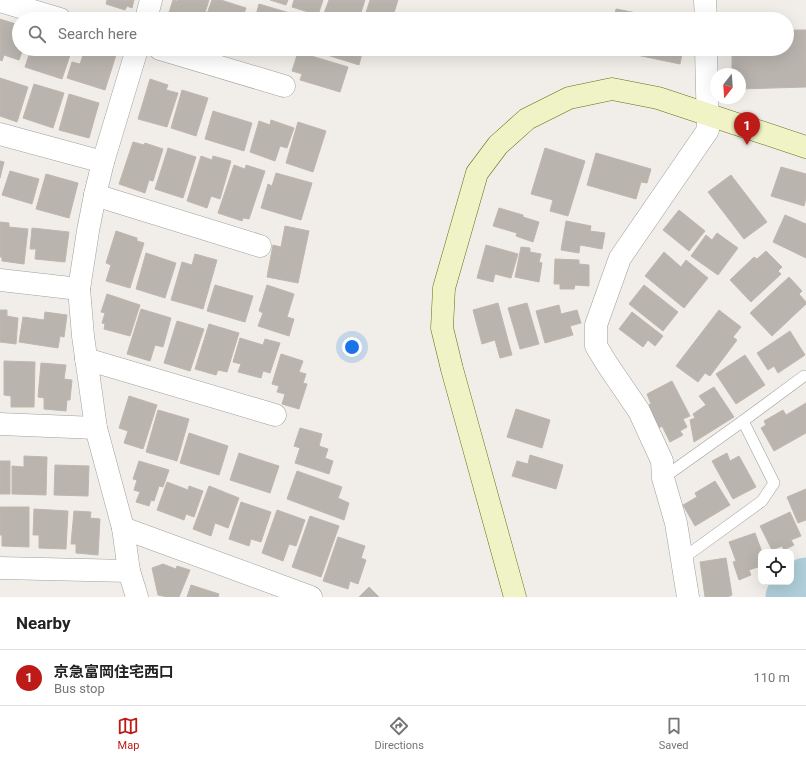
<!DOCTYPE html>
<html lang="en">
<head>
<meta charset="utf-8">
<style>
  body { margin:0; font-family:Roboto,"Noto Sans JP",sans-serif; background:#f2f2f2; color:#222 }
  .controls { position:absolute; right:12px; bottom:12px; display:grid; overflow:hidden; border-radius:8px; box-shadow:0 4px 16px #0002 }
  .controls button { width:36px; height:36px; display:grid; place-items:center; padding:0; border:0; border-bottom:1px solid #e0e0e0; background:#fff; color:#222; font:20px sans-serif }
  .compass { position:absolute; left:710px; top:68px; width:36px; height:36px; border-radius:50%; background:#fff; box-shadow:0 4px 16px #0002; rotate:197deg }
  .you { position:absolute; left:352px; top:347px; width:14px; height:14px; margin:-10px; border:3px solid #fff; border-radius:50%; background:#1a73e8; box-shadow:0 0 0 6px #1a73e833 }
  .badge { display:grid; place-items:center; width:26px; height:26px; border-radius:50%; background:#bc1b17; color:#fff; font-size:13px; font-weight:700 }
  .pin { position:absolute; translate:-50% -33px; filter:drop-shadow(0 1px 2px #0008) }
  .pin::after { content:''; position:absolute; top:21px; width:14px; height:12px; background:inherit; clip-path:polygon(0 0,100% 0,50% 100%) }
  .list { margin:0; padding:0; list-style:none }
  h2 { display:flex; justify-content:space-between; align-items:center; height:52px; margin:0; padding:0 16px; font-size:17px }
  h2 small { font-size:13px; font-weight:400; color:#767676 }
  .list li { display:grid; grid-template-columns:26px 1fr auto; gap:12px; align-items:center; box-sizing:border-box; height:56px; padding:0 16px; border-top:1px solid #e0e0e0 }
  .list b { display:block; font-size:15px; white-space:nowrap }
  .list p { margin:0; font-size:13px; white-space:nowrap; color:#767676 }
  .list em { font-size:13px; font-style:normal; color:#767676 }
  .icon { flex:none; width:22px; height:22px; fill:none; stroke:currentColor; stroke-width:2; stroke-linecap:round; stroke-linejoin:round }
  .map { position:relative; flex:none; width:806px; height:597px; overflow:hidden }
  .search { position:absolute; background:#fff; box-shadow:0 4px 16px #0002; left:12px; right:12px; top:12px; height:44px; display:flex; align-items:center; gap:10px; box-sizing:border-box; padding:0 14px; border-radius:22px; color:#767676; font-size:15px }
  .sheet { height:108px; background:#fff }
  nav { display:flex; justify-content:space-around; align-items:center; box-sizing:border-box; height:56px; border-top:1px solid #e0e0e0; background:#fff; font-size:11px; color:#767676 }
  nav a { display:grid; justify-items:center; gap:2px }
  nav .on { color:#bc1b17 }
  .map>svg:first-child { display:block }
</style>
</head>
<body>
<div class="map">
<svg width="806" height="597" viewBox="0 0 806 597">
  <rect width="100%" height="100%" fill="#f1eee9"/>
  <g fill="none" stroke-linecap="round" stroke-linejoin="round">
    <!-- river -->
    <path stroke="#afced9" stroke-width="49" d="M790,597L806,582"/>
  </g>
  <!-- building -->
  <g fill="#bab4af" stroke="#c1b6ad">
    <path d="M107,0H134L132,8L127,6L125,10L106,4Z"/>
    <path d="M173,0L177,1L178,0H209L203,19H167Z"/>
    <path d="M212,0H221L246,8L242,19H205Z"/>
    <path d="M270,0H288L286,5Z"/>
    <path d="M294,0H323L318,15L292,7Z"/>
    <path d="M329,0H365L359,19H332L323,16Z"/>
    <path d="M370,0H398L392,19H364Z"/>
    <path d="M259,4L293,14L291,19H255Z"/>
    <path d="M616,9L668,19H614Z"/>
    <path d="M0,19L19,25V49H23L19,60L4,55L2,61L0,60Z"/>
    <path d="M787,30H806V87L740,89V74H732V49H787Z"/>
    <path d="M31,49L38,51L39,49H72L62,79L25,67Z"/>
    <path d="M85,49H98L116,55L105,90L67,78L72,62L80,64Z"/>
    <path d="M308,49H363L359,65Z"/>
    <path d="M608,49H683L680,64Z"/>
    <path d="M298,52L348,67L340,92L300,80L302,74L292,71Z"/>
    <path d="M0,78L28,87L17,122L0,116Z"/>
    <path d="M150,79L168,85L166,90L178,93L167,127L138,119Z"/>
    <path d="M34,84L64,93L53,128L23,118Z"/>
    <path d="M182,90L208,98L196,136L171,128Z"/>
    <path d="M69,94L99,103L89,138L59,130Z"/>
    <path d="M213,111L252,123L244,151L205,139Z"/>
    <path d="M271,120L294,128L287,148L280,146L275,161L250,152L259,121L270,125Z"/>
    <path d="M298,122L326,131L313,172L286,163Z"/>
    <path d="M133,142L144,145L145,143L163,149L153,181L149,180L145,193L119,184Z"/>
    <path d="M168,148L196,157L183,198L155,189Z"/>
    <path d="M545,148L585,161L568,216L550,211L553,200L531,194Z"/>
    <path d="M596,153L651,169L647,183L641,182L636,199L587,185Z"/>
    <path d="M201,156L212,160L213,156L231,161L220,199L211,196L207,208L187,201Z"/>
    <path d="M0,161L4,162L0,178Z"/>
    <path d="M234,165L245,169L246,165L265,171L249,219L243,218L242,221L218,213Z"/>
    <path d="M781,167L806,174V198L804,206L771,196Z"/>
    <path d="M10,171L39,179L32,204L2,195Z"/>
    <path d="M276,173L312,183L301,220L261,208L268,184L272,186Z"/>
    <path d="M46,174L78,183L69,218L36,209Z"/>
    <path d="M731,175L767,222L744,239L708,192Z"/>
    <path d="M499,208L523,215V217L539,222L533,242L516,236L517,233L493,226Z"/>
    <path d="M679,210L705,231L689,251L663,230Z"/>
    <path d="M785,215L806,224V258L773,242Z"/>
    <path d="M566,221L591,226L590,231L605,233L602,249L580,245L579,253L561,250Z"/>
    <path d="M0,222L9,223V227L28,229L24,264L2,261V257H0Z"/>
    <path d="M285,226L309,231L298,283L267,277L273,245L281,247Z"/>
    <path d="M32,228L69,232L65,262L35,259L36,249H30Z"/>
    <path d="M116,231L137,238V241L144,243L130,288L106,281L111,265L106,263Z"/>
    <path d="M717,233L738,248L718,275L691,256L706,235L712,240Z"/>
    <path d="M486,245L518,254L511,278L495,274L493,282L477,278Z"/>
    <path d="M521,247L530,248V252L541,254L539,262L542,263L539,282L515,277Z"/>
    <path d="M766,251L782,267L778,271L781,274L751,302L730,280L754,257L757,259Z"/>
    <path d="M664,252L681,267L686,260L708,278L684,308L645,276Z"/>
    <path d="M146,253L176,263L165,298L136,289Z"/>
    <path d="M195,254L217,260L203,309L171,300L182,262L192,265Z"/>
    <path d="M555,259L579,260V264L589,265V286L575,285L574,289H560V284H554Z"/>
    <path d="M789,277L802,291L799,294L806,302V304L772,336L750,313Z"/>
    <path d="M215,285L253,296L245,322L207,311Z"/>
    <path d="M267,285L294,294L287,317L294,319L289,336L258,326L263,313L259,311Z"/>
    <path d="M644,285L678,312L663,331L629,304Z"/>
    <path d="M107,294L140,305L130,336L104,329L105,324L102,323L105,313L101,312Z"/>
    <path d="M498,303L512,355L500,358L495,340L482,344L473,310Z"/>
    <path d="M527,303L539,344L520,349L508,308Z"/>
    <path d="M559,305L561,314L577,310L581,323L570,326L573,335L545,343L536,311Z"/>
    <path d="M141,309L171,318L163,347L155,345L150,361L127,354Z"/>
    <path d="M0,310H7V316L18,318L16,344L0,342Z"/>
    <path d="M719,310L741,327L733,337L737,340L710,376L705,373L698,382L676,366Z"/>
    <path d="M45,312L67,315L64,337L60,336L58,348L19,342L23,317L44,320Z"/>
    <path d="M632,312L663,336L655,346L648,340L643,347L619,329Z"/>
    <path d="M177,321L204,329L190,371L164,363Z"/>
    <path d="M209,324L239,333L227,372L218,370L216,375L195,369Z"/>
    <path d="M790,331L805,355L778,373L774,366L768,370L757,353Z"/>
    <path d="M240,338L263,345L265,339L280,343L270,373L263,371L261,378L238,372L241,364L233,362Z"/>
    <path d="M281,354L303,361L299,372L306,374L303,383L307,384L299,409L282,404L285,394L277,392L279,386L272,384Z"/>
    <path d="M745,355L765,385L736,404L716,374Z"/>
    <path d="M4,361L35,362L34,407H11V396L4,395Z"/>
    <path d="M41,363L66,365L64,379L72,380L70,400H67L66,411L44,409V398L38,397Z"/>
    <path d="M672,381L690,416L683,419L687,427L680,431L683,435L670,442L662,426L659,428L647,406L651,404L647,394Z"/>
    <path d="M714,387L734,417L694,442L690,420L695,418L693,414L706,405L699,396Z"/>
    <path d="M129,396L157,405L143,449L124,443L128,431L119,428Z"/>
    <path d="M806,403V433L774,451L761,428L766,425L764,421L783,410L786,415Z"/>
    <path d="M516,409L550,420L542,448L507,437Z"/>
    <path d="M158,410L189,419L177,461L146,452Z"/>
    <path d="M300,428L322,434L319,446L328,449L325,458L333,461L329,474L295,463L300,448L294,446Z"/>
    <path d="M189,433L228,446L219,475L180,463Z"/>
    <path d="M239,453L279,466L270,493L230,480Z"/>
    <path d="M727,453L730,461L739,456L756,487L733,499L712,461Z"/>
    <path d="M530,455L563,465L556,489L512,476L517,461L528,464Z"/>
    <path d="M24,456L47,457L46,495L12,494V466L24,467Z"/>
    <rect x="0" y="461" width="10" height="33"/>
    <path d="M139,461L169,470L163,487L159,486L154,501L151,500L149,506L136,502L140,492L134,490L137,480L133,479Z"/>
    <path d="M55,465L89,466L88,496L54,495Z"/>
    <path d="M297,471L342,487L338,498L349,503L344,520L287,499Z"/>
    <path d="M715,481L730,505L695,526L683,505L697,497L695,493Z"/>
    <path d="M167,482L188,490L189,486L203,491L194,517L186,514L184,520L157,510Z"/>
    <path d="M209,486L239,498L228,528L215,523L211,536L193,529Z"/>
    <path d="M806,489V520L798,523L787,497Z"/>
    <path d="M241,502L271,512L261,542L251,539L249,546L229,539Z"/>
    <path d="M0,507H29V547L2,546V535H0Z"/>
    <path d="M34,509L68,511L66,549L39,548V535H33Z"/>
    <path d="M277,510L305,520L296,546L289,544L283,561L262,553Z"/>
    <path d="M74,511L91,512L90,518L100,519L98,555L76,553V544H71Z"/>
    <path d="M790,512L801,536L791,540L794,545L784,550L782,546L772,550L760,526Z"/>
    <path d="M310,516L339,526L321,577L292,567Z"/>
    <path d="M755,533L762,552H761V566L749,570L751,575L739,580L733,562L736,561L729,542Z"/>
    <path d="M338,537L365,546L361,558L366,560L358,584L350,581L348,589L323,581Z"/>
    <path d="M726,558L732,595L728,597H705L700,562Z"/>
    <path d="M163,564L176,569L177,566L190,570L179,597H167L158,595L152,568Z"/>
    <path d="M191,585L219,594L218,597H187Z"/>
    <path d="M369,587L379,597H359Z"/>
  </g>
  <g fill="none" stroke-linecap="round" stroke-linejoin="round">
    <!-- lane casing -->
    <g stroke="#9f9f9f" stroke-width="12">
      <g id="lane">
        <path d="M663,478L743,421L804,376"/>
        <path d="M682,559L762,501L774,483L743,421"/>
      </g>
    </g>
    <!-- street casing -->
    <g stroke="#9f9f9f" stroke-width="23">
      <g id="street">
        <path d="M705,0L706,19"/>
        <path d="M0,1L60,19"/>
        <path d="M146,19L151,0"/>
        <path d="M160,49L284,86"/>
        <path d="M0,134L103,162"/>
        <path d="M95,195L260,246"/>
        <path d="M0,280L79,289"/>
        <path d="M86,359L275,415"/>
        <path d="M0,424L96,428"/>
        <path d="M123,528L311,597"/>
        <path d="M0,568L129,571"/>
        <path d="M137,597L129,571L123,528L96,428L83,336L79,289L88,231L95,195L103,162L137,49"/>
        <path d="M688,597L676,523L663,478L662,461L639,411L607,364L596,346V325L620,258L708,130L706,49"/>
      </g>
    </g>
    <!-- secondary casing -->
    <g stroke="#636f12" stroke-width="23">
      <path id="secondary" d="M515,597L452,369L442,328L444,288L477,173L498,145L527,119L569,98L612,89L658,98L806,147"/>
    </g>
    <!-- lane -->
    <use href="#lane" stroke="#fff" stroke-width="11"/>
    <!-- street -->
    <use href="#street" stroke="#fff" stroke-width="22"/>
    <!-- secondary -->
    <use href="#secondary" stroke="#f0f3c5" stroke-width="22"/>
  </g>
</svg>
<div class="controls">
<button><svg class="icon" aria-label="locate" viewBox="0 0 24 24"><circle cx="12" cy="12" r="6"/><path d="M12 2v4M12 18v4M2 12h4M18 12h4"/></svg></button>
</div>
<svg class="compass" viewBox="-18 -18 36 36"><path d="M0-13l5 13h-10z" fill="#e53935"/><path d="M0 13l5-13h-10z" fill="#767676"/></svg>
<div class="you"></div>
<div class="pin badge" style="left:747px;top:145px">1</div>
<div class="search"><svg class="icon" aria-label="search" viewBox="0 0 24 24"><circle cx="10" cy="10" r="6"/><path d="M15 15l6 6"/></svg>Search here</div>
</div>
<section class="sheet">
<h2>Nearby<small></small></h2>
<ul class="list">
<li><span class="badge">1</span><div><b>京急富岡住宅西口</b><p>Bus stop</p></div><em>110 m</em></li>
</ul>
</section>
<nav>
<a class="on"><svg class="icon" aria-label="map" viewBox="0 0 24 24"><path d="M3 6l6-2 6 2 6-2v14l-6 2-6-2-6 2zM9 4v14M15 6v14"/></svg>Map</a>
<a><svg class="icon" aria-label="directions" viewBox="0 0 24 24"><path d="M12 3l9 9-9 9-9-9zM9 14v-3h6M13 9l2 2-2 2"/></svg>Directions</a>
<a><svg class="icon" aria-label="saved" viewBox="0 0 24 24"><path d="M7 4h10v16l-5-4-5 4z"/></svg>Saved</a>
</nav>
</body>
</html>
